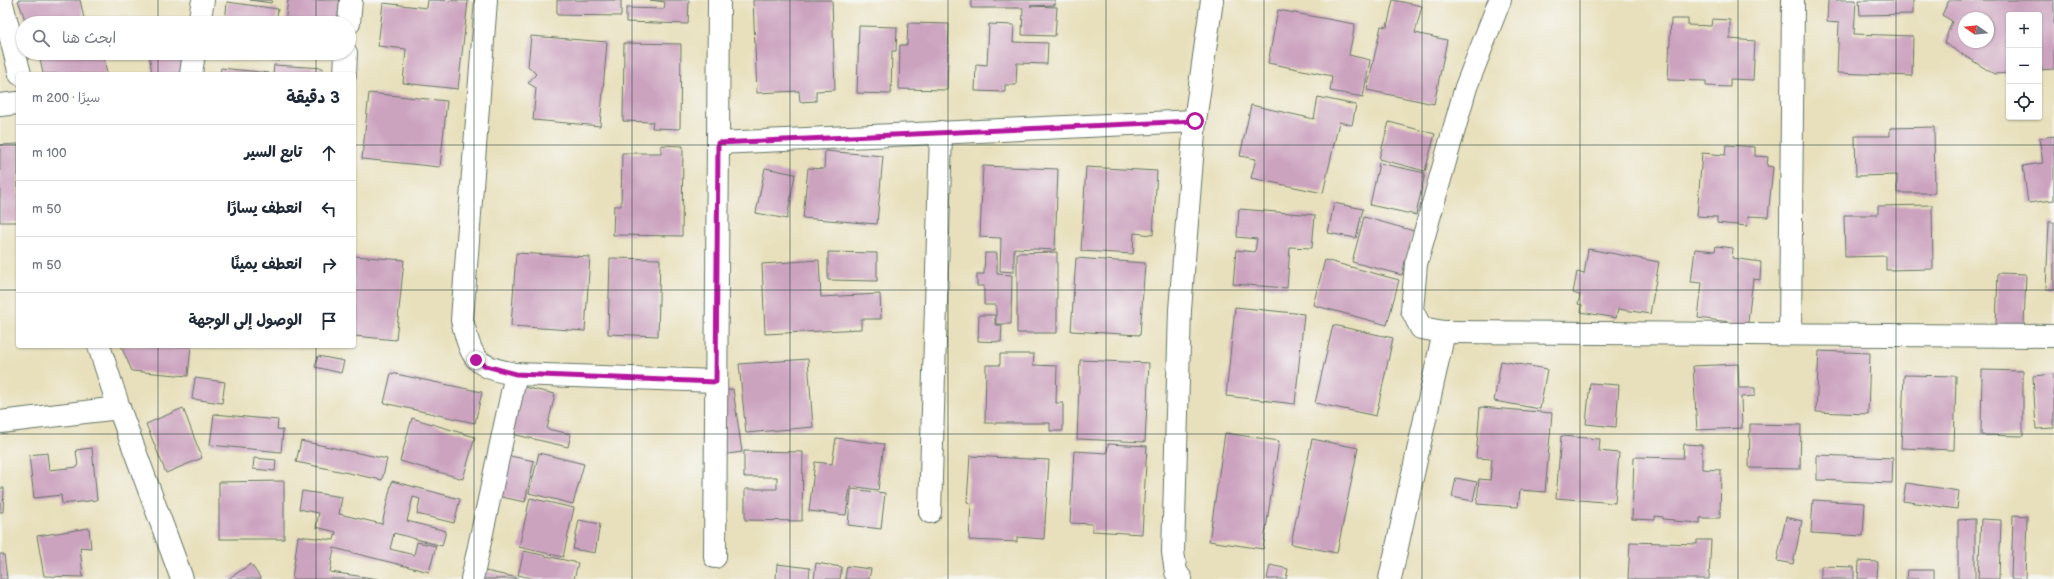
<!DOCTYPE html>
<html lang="ar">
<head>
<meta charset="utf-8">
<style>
  body { margin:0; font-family:"Balsamiq Sans","Playpen Sans Arabic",sans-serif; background:#f2f2f3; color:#1f2937; direction:rtl }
  .controls { position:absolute; right:12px; top:12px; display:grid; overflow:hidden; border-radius:4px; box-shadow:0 1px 3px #0004 }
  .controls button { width:36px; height:36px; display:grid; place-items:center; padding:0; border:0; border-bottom:1px solid #e0e1e3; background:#fff; color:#1f2937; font:20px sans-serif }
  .compass { position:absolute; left:1958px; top:12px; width:36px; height:36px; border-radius:50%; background:#fff; box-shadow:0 1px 3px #0004; rotate:284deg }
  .stop { position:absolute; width:12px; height:12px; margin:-9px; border:3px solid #b5179e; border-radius:50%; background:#fff }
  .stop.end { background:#b5179e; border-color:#fff; box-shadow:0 1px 4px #0008 }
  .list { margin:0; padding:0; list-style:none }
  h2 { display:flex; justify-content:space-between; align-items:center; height:52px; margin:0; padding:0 16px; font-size:17px }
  h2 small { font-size:13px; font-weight:400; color:#747a83 }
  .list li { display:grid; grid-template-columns:26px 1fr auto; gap:12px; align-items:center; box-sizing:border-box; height:56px; padding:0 16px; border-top:1px solid #e0e1e3 }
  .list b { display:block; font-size:15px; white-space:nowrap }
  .list em { font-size:13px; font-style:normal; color:#747a83 }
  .icon { flex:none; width:22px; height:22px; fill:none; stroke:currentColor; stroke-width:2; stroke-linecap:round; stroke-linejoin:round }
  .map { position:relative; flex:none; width:2054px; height:579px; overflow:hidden; direction:ltr }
  .search { position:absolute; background:#fff; box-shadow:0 1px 3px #0004; left:16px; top:16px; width:340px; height:44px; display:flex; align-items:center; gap:10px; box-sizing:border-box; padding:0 14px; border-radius:22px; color:#747a83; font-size:15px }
  .panel { position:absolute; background:#fff; box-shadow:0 1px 3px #0004; left:16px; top:72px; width:340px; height:276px; border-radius:4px; direction:rtl }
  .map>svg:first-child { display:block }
</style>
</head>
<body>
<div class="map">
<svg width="2054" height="579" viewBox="0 0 2054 579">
  <rect width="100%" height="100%" fill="#f6f6f2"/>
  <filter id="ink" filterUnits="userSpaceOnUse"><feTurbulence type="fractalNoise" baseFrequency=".025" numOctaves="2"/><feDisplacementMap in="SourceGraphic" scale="8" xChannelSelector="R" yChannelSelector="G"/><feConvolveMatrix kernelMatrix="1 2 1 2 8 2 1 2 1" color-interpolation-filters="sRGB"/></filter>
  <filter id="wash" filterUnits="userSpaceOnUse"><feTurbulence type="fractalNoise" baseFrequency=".012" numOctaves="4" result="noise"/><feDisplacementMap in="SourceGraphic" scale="16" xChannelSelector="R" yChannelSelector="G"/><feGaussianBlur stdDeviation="0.9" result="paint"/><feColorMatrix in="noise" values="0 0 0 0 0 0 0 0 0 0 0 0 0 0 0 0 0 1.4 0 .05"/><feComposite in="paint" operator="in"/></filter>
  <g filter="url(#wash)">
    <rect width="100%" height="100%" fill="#e8e0bc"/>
    <g id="blocks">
      <!-- building -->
      <g fill="#cca3bf" fill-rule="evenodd">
        <path d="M18,0H80L85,23H26Z"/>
        <path d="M250,0H272L271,3Z"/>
        <path d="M288,0H340L337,23H285Z"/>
        <path d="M428,0L468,1L458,89L403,83L406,49L378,46L383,3L427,8Z"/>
        <path d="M557,0H621V16L557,15Z"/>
        <path d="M650,0H689L688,24L626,22V8L664,9L665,2Z"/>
        <path d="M753,0H832L835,90L816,91V101L800,102L799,91L757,93Z"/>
        <path d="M971,0H1055V5L1030,6L1057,7L1055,36L1022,35L1023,8H971Z"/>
        <path d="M1393,0L1422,6L1415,33L1447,40L1434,104L1367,90L1381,26L1387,27Z"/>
        <path d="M1828,0H1856L1854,34L1913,36L1912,76L1837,73L1839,23L1827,22Z"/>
        <path d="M1859,0H1913V14L1860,15Z"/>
        <path d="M1949,0H2054V69L2039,70V15H2009V73L1994,74L1944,43L1952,21L1942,15ZM1964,18H1988V42H1964Z"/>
        <path d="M227,2L278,9L276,23H225Z"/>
        <path d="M1278,10L1355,24L1349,55L1370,60L1363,97L1330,91L1332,76L1268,63Z"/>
        <path d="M180,19V23H157V22Z"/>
        <path d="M1671,19H1688V25L1711,26L1712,19L1730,20V39L1755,41L1753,80L1730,79V87L1706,86V81L1668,80Z"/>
        <path d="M908,23L949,24L947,90L899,89L900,45H907Z"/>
        <path d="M989,24L1014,25L1013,42L1048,43L1047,64L1017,63L1016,85H1005V92L975,91L976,64L987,65Z"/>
        <path d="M859,26L897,27L896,51H892L891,94L857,93Z"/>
        <path d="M531,36L607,42L600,126L533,120L536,88L528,83L536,74L528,66Z"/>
        <path d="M624,43L681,44L680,129L652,128L653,122L623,121Z"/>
        <path d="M39,53H103L107,74H43Z"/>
        <path d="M149,53H184L187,74H152Z"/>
        <path d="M226,53H280L279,61Z"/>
        <path d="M274,65L323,68L322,74H273Z"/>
        <path d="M221,68L269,73V74H220Z"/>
        <path d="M369,93L447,101L440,167L362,159Z"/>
        <path d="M1318,97L1356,105L1352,125L1339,122L1323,193L1251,178L1256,159L1240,156L1251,105L1314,119Z"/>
        <path d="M1389,122L1435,134L1425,171L1379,159Z"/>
        <path d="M1934,127L1935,193H1897V175L1856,176L1855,136H1890V128Z"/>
        <path d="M2054,136V200L2028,203L2023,166L2043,163L2039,138Z"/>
        <path d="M18,144V222H0V145Z"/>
        <path d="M661,145L683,146L682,236L613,235L614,206H621L622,153H661Z"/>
        <path d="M1726,145L1755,147V156L1768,157L1767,166L1773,167L1768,217L1748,216L1747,226L1717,223V217L1697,216L1702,153L1725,155Z"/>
        <path d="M825,151L883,156L877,224L803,218L808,168L824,169Z"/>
        <path d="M1379,163L1425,173L1416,215L1370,205Z"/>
        <path d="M983,166L1058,169L1055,250L1014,248V272L1000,271L1001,238L980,237Z"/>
        <path d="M1086,167L1157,171L1153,235L1134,233L1133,254L1081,251Z"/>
        <path d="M765,168L795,174L787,219L756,213Z"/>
        <path d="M1334,203L1363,209L1356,238L1328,233Z"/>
        <path d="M1932,205L1933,269L1886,270V256L1845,257L1844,215H1878V206Z"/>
        <path d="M1239,209L1315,215L1312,248L1290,247L1287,288L1233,284L1236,250L1255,252L1257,239L1237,237Z"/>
        <path d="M1364,217L1414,231L1402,275L1352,262Z"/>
        <path d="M2049,222H2054V289H2046Z"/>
        <path d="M1716,246L1733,248L1732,258L1761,262L1760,280L1753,279L1747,330L1730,327V322L1698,318L1702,283L1691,282L1695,249L1715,251Z"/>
        <path d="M1588,249L1659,262L1650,314L1618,309L1616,318L1581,312L1582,305L1578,304L1580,295L1573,293L1577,272L1584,274Z"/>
        <path d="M828,252L877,253V281L828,280Z"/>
        <path d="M1057,252V333H1017V253Z"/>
        <path d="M516,253L590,257L585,331L511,326Z"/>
        <path d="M985,253H997V274L1012,275L1011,324H996V305H984V286H977V274H984Z"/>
        <path d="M354,256L404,260L396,340L354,336Z"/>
        <path d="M610,258L660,259L658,336L608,334Z"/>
        <path d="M1076,258L1145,263L1140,335L1071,331Z"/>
        <path d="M819,260L821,297L880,294L881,319H861V329L765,334L762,264Z"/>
        <path d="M1325,260L1399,280L1387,325L1313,305Z"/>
        <path d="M1998,273L2026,274L2024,325H1996Z"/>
        <path d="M1235,307L1304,314L1295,404L1226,396Z"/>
        <path d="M979,315H995V325H1002L1001,342L978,341Z"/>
        <path d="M1333,325L1393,338L1376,416L1315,403Z"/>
        <path d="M121,346H191L188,376L132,371Z"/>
        <path d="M1819,351L1870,353L1868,414L1816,412Z"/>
        <path d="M1000,354H1034L1033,365L1057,366L1056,403H1063V431H1050V423H985L986,365H1000Z"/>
        <path d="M318,356L344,361L341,373L315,367Z"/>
        <path d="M808,359L813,427L746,433L739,364Z"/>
        <path d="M1080,360L1149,363L1145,442L1077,439Z"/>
        <path d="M1501,361L1547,369L1540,409L1494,401Z"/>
        <path d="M1738,364L1739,388H1755V396L1741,397L1742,428L1697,430L1693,366Z"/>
        <path d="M1982,370L2023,371V436L1981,435Z"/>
        <path d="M391,373L482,392L475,423L384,403Z"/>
        <path d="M2054,374V428L2036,429L2033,376Z"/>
        <path d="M1904,375L1956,376L1954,450L1901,448Z"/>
        <path d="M195,378L225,382L222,403L192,399Z"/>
        <path d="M1590,383L1619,385L1616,427L1586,424Z"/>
        <path d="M519,386L555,394L547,429L571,434L568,447L508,433Z"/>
        <path d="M733,389L742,452L721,455L713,392Z"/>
        <path d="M1480,407L1552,413L1545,492L1520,490L1518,507L1477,504L1479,479L1490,480L1492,459L1476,458Z"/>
        <path d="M183,408L202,458L166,473L146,424Z"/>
        <path d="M214,414L278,420L277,429L283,430L281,452L210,445Z"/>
        <path d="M412,418L475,437L463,479L400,461Z"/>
        <path d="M1750,424L1801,425L1800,469L1749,468Z"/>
        <path d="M1225,433L1279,441L1263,549L1209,541Z"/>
        <path d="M1561,436L1600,439L1599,451L1619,453L1615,503L1556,498Z"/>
        <path d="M836,438L884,444L878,490L850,486L846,515L809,511L815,462L832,464Z"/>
        <path d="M1312,439L1358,448L1337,553L1291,544Z"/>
        <path d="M301,441L387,459L382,480L296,462Z"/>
        <path d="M1108,444L1147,446L1142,534L1092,531V524L1070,523L1074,451L1107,453Z"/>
        <path d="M1684,444L1702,445V469L1721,470L1720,518H1700V523L1673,521L1674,520L1663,519V517L1655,516V520L1632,519L1634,457L1683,458Z"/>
        <path d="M92,448L97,500L62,504L61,495L34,498L29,455L47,453L49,470L78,467L76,450Z"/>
        <path d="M744,451L803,452L802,521L745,520V489H777V477H744Z"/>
        <path d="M539,453L584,464L573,504L529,493Z"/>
        <path d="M501,454L534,461L525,502L492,495Z"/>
        <path d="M1817,455L1893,458L1892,483L1817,480Z"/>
        <path d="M970,456L1049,460L1044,539L1017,537V542L969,540L971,503L967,502Z"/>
        <path d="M254,458L276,460L275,471L253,469Z"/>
        <path d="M1456,478L1477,482L1473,501L1452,497Z"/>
        <path d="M284,481V539H219V482Z"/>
        <path d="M392,481L460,499L454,523L417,514L420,499L413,497L407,521L446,531L442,546L394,533L390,549L414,555L417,542L436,546L429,572L334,548L330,572L379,579H292L298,536L334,540L336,532L316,527L319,513L299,509L302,491L342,497L339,514L382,524Z"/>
        <path d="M1906,483L1959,491L1957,509L1903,501Z"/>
        <path d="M0,488H4L3,512H0Z"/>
        <path d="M851,489L885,493L881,529L848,525Z"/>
        <path d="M530,498L574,508L563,557L519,547Z"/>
        <path d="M1813,500L1865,503L1863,536L1811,533Z"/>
        <path d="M2013,515L2027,516L2025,579H2011Z"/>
        <path d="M1786,517L1802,521L1793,564L1777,561Z"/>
        <path d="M1975,519V579H1958V520Z"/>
        <path d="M1981,519L2001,520L1999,579H1978Z"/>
        <path d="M579,520L600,524L595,553L573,549Z"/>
        <path d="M89,528L91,548L80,547L83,577L44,576L37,536Z"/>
        <path d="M1697,540H1711L1709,579H1628L1630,542L1697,544Z"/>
        <path d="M524,551L578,563L574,579H535L518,575Z"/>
        <path d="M0,554H4L7,579H0Z"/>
        <path d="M1859,561L1878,562L1877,579H1858Z"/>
        <path d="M816,563L842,567L840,579H814Z"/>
        <path d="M251,564L261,579H228Z"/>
        <path d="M777,564L810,568L809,579H776Z"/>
        <path d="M1270,565L1288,569L1286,579H1267Z"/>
        <path d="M847,566L871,569L869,579H845Z"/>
        <path d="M1821,566L1854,567V579H1821Z"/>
        <path d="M471,568L518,578V579H468Z"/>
        <path d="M1907,570H1934V579H1906Z"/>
      </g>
    </g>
  </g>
  <g filter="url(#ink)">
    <use href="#blocks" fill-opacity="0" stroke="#657664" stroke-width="1"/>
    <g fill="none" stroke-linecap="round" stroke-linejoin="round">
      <!-- minor casing -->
      <g stroke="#657664" stroke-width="24">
        <g id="minor">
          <path d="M1,0L20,74"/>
          <path d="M486,0L462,320C472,359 474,367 516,374L716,381"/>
          <path d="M199,23L203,0"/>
          <path d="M349,23L351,0"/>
          <path d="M191,74L194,53"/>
          <path d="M345,74L346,53"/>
          <path d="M0,105L18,103"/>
          <path d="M718,143L1195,121"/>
          <path d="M1444,332L2054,336"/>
          <path d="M1790,334L1793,0"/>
          <path d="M99,346L119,408L182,579"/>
          <path d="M0,422L119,408"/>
          <path d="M930,512L941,132"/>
          <path d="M715,557L719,0"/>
          <path d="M472,579L516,374"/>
          <path d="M1181,579L1176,572L1173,552L1180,310L1195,121L1212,0"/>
          <path d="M1390,579L1444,332L1421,328L1412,310L1416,264L1466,87L1500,0"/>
        </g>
      </g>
      <!-- minor -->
      <use href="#minor" stroke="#fff" stroke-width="22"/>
    </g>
  </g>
  <g fill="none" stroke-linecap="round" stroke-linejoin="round" filter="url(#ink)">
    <!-- route -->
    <path stroke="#b5179e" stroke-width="5" d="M476,360L486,366L516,374L716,382L718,143L1195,121"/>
  </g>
  <!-- grid -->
  <path fill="none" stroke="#1f3d34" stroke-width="1" stroke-opacity="0.55" d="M158,0V23M316,0V23M474,0V579M632,0V579M790,0V579M948,0V579M1106,0V579M1264,0V579M1422,0V579M1580,0V579M1738,0V579M1896,0V579M158,53V74M316,53V74M0,145H18M354,145H2054M0,290H18M354,290H2054M158,346V579M316,346V579M0,434H2054"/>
</svg>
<div class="controls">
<button>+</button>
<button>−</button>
<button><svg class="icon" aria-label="locate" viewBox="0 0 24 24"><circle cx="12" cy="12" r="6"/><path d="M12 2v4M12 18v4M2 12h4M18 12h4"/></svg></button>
</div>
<svg class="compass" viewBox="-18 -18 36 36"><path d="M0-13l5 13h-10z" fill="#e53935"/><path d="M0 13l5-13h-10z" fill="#747a83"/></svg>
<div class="stop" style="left:1195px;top:121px"></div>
<div class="stop end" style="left:476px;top:360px"></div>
<div class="search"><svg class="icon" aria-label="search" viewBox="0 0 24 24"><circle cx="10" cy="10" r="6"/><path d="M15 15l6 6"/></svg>ابحث هنا</div>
<section class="panel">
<h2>3 دقيقة<small>سيرًا · 200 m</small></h2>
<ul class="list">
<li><svg class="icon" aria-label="ahead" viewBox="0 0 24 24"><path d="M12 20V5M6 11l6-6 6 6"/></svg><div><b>تابع السير</b></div><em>100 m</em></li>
<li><svg class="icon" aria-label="left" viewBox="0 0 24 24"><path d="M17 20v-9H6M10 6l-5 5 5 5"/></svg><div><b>انعطف يسارًا</b></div><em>50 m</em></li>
<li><svg class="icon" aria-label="right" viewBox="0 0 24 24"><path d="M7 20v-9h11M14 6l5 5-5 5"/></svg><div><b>انعطف يمينًا</b></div><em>50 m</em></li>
<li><svg class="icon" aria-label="arrive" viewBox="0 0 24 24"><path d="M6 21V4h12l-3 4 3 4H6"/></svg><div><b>الوصول إلى الوجهة</b></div></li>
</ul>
</section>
</div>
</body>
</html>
